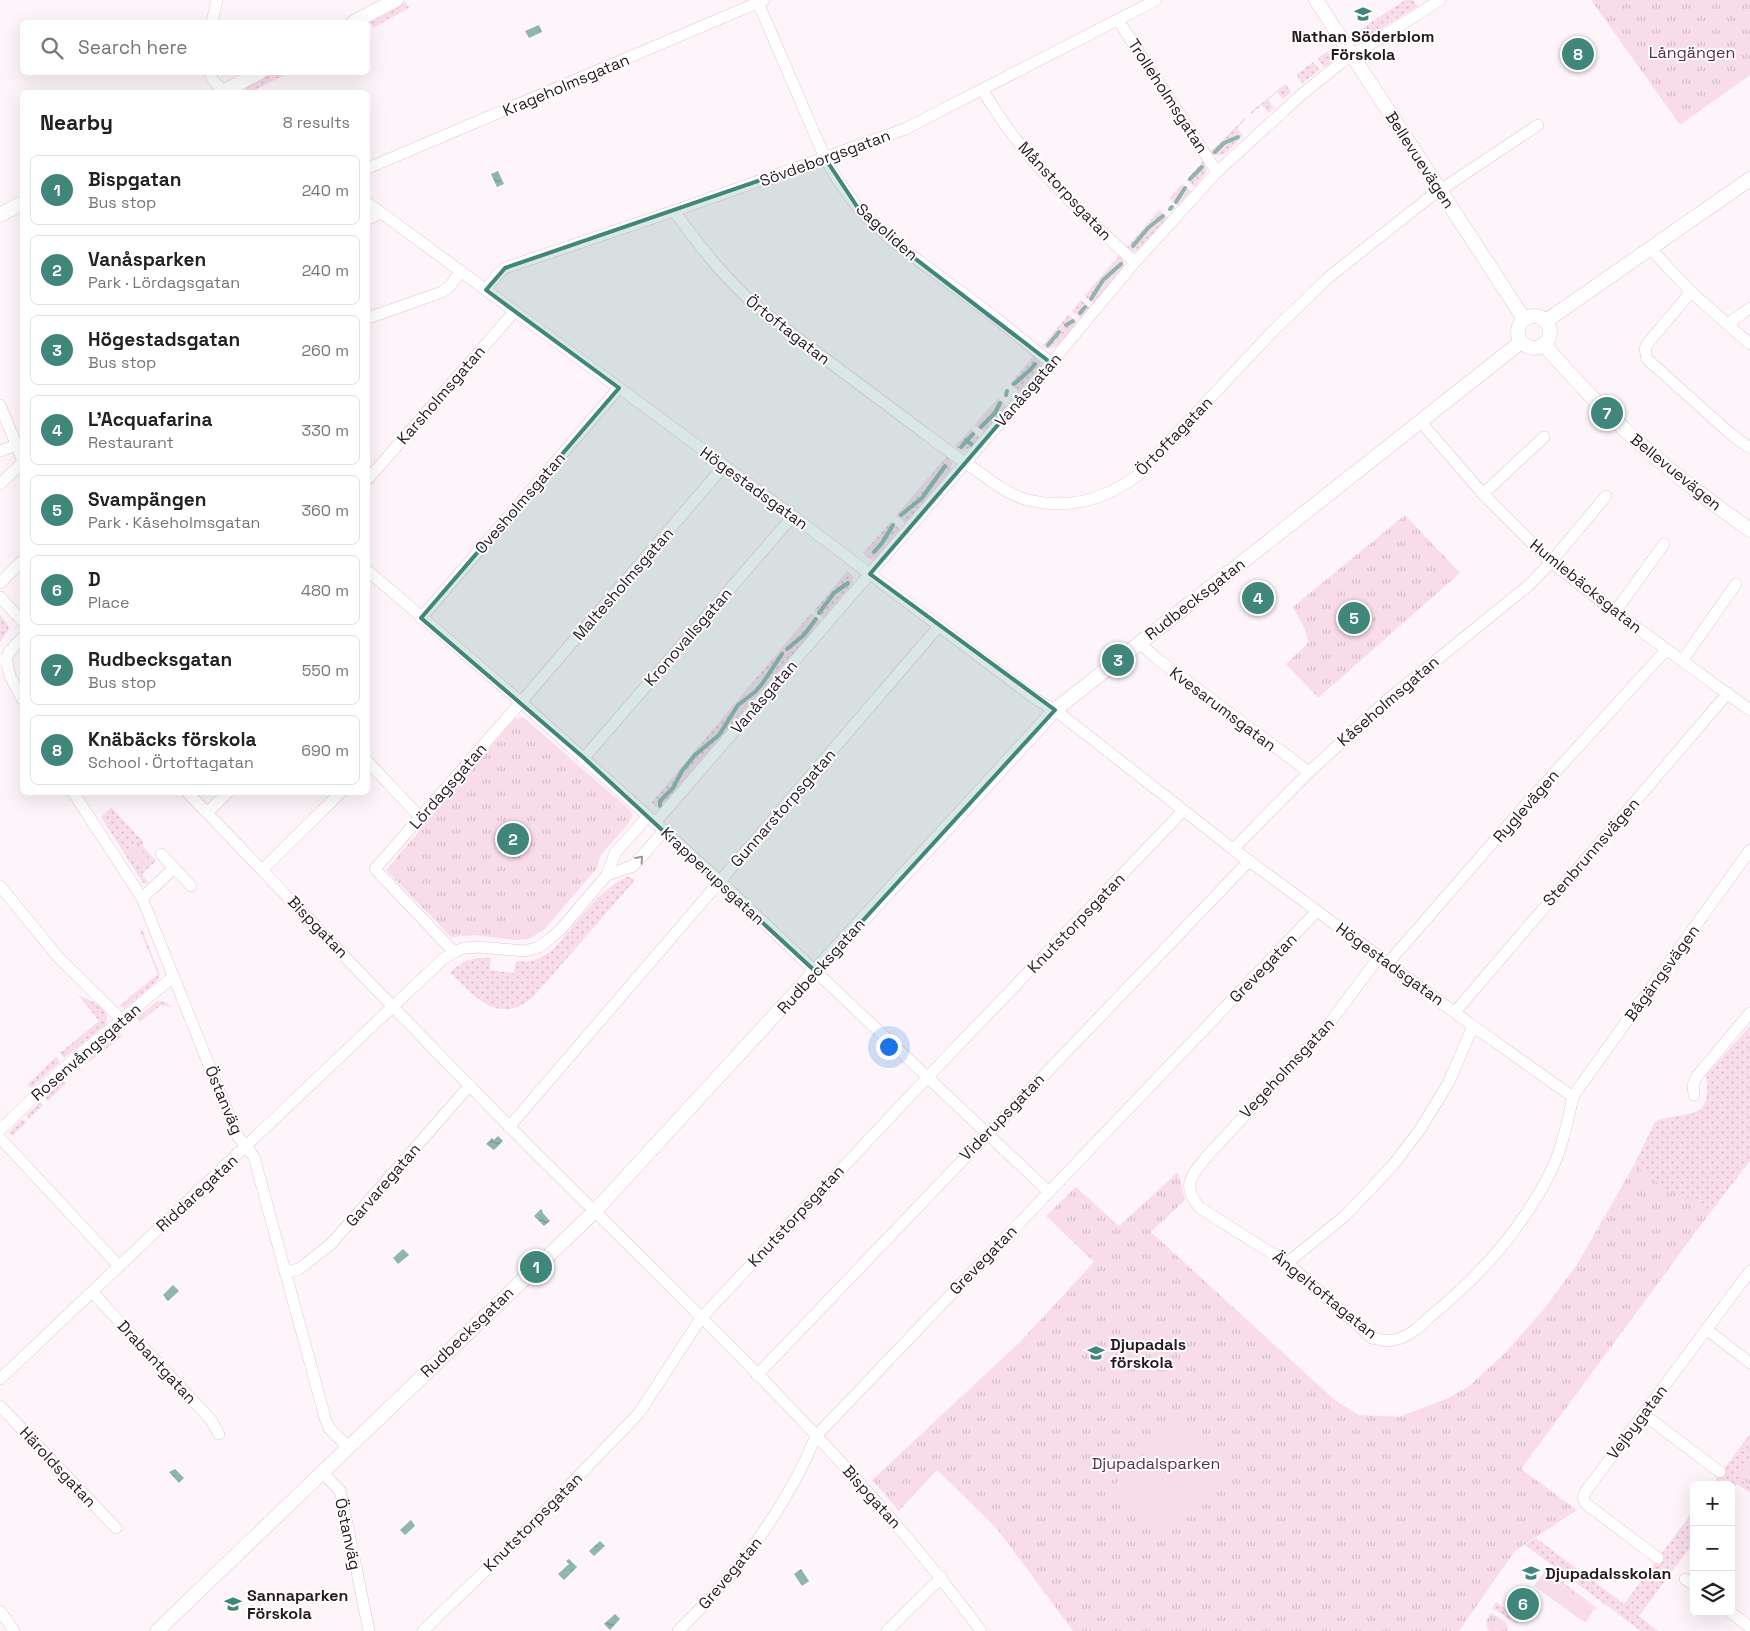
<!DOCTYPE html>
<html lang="en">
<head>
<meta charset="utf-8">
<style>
  body { margin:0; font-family:"Space Grotesk",sans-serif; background:#f2f2f2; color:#222 }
  .controls { position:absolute; right:15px; bottom:15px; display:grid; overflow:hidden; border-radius:8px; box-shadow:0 5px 20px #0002 }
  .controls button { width:45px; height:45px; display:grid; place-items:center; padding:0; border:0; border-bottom:1px solid #e0e0e0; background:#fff; color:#222; font:25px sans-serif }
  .you { position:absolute; left:888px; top:1046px; width:18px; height:18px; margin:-12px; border:4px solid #fff; border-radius:50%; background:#1a73e8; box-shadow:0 0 0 8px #1a73e833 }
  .badge { display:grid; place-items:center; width:32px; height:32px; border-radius:50%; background:#41867b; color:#fff; font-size:16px; font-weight:700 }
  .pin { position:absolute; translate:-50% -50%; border:2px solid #fff; box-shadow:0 1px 5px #0006 }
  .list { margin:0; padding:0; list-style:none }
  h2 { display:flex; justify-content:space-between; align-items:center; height:65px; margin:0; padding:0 20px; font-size:21px }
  h2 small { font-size:16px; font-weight:400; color:#767676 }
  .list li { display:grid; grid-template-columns:32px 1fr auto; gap:15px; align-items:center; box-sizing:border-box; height:70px; margin:0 10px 10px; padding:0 10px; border:1px solid #e0e0e0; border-radius:8px }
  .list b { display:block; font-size:19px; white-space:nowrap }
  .list p { margin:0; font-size:16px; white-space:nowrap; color:#767676 }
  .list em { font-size:16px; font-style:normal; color:#767676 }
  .icon { flex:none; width:28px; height:28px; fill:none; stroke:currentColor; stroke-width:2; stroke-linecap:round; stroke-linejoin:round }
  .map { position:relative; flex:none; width:1750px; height:1631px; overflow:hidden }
  .search { position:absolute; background:#fff; box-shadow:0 5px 20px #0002; left:20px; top:20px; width:350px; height:55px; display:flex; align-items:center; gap:12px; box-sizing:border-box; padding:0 18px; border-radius:8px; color:#767676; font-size:19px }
  .panel { position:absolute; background:#fff; box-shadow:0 5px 20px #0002; left:20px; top:90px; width:350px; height:705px; border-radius:8px }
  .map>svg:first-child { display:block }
</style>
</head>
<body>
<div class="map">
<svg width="1750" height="1631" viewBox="0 0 1750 1631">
  <defs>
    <pattern id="grass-dots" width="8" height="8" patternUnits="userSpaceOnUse" patternTransform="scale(1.25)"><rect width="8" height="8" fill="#f9dcea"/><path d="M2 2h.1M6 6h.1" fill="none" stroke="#d5bcc8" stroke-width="1.8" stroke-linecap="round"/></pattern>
    <pattern id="park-tufts" width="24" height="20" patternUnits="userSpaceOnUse" patternTransform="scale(1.25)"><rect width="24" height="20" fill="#f9dcea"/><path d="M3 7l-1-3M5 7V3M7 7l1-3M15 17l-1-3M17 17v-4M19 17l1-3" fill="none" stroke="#d5bcc8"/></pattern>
    <pattern id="water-ripples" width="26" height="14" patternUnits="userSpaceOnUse" patternTransform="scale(1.25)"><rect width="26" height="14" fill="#8eb5ae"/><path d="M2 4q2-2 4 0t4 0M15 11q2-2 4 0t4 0" fill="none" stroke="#74928d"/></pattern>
  </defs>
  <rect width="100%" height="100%" fill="#fdf5f9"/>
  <!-- grass -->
  <g fill="url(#grass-dots)">
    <path d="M1405,0H1413L1418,6L1361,41L1355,33Z"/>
    <path d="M406,2L409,8L373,28L369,21Z"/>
    <path d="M1328,51L1334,61L1324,67L1317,59Z"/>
    <path d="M1313,62L1320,70L1302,83L1296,75Z"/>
    <path d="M273,73H288L251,92H245L249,85Z"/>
    <path d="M1285,84L1290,90V93L1283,99L1277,92L1268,100L1274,108L1269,113L1262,105L1251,114L1250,113Z"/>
    <path d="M1245,118L1246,119L1237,128L1243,136C1234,144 1222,163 1210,152Z"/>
    <path d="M1203,161L1207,171L1195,187L1187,180Z"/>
    <path d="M1182,184L1191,191L1178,206L1169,198Z"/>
    <path d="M1159,210L1168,218L1138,250L1132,252L1126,248Z"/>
    <path d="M1120,255L1123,260L1124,267L1094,303L1084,296Z"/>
    <path d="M1081,300L1090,308L1081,318L1072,311Z"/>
    <path d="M1069,314L1077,323C1069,333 1057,356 1042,346Z"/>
    <path d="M1035,354L1039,359L1040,365L1019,391L1010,384Z"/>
    <path d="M998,398L1006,406L984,432L974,425Z"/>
    <path d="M971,429L979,437L970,448L962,451L955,446Z"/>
    <path d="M948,455L952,463L950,471L905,523L896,515Z"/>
    <path d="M891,522L900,529L876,557L871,560L863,553Z"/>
    <path d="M847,571L854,577L851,585L823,618L814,611Z"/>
    <path d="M811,613L821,621L665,802L655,807L652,802Z"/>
    <path d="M0,615L6,622L9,629L0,642Z"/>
    <path d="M111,807L140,838L127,850L140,865L138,847L141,844L156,861L142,874L148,882L146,884L143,883L101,817Z"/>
    <path d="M627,877H631L635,880L535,995C500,1028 475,997 450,972C465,960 471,957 491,958L490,970L514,973L516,961C531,962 539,960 551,951C574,928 598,889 627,877Z"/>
    <path d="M142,929L160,975L155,983L125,1008L119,1006L158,974L140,931Z"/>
    <path d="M78,995C90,1001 114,1008 105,1025L64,1058L60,1053L99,1021Z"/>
    <path d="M160,1001L167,1003L172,1007L161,1005L140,1022L137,1018L156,1002Z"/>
    <path d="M1750,1026V1161L1709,1214L1623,1260L1650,1178L1634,1165L1655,1122C1687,1109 1713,1124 1706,1075Z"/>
    <path d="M118,1033L122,1036L89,1062L87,1059Z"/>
    <path d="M56,1057L60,1062L32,1088L27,1085Z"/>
    <path d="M63,1080L66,1083L48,1101L45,1098Z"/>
    <path d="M40,1102L43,1105L29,1119L26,1115Z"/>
    <path d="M22,1119L27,1122L12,1136L9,1133L10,1131Z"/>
    <path d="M1750,1434V1493L1737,1484L1731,1492V1485H1712Z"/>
    <path d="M1694,1510V1542L1639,1616L1658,1631H1641L1525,1545L1536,1538L1624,1604Z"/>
    <path d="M1547,1570L1597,1608L1595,1610V1608L1576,1595L1565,1606L1566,1609L1562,1606L1572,1592Z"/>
    <path d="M1496,1602L1520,1620L1517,1624L1492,1608Z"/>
  </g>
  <!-- park -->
  <g fill="url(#park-tufts)">
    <path d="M1591,0H1750V75L1680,125Z"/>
    <path d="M1405,515L1460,573L1318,698L1286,664L1308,643L1305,630L1293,607Z"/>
    <path d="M523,717L631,811L633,815L628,824L601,855L597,868L545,929L529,939L515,940L474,935L451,937L386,870L514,719Z"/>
    <path d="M140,838L144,842L138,847L148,858L140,866L127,850Z"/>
    <path d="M1634,1165L1671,1192L1688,1198L1709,1214L1521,1469L1577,1510L1515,1551L1459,1631H1073L998,1530L937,1470L899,1511L872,1480L1020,1342L1094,1262L1046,1216L1076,1187L1119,1226L1178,1172L1185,1200L1151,1232L1336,1401L1359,1415L1399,1417L1446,1399L1468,1387L1502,1356L1544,1309L1576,1266Z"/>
    <path d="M1750,1461V1485L1738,1477Z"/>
    <path d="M1491,1613L1506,1622L1508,1629L1506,1631H1490L1487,1629L1486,1621Z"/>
  </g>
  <!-- pitch -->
  <g fill="#f9dcea">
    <path d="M1178,1419L1228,1467L1162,1537L1111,1489Z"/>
    <path d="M1545,1571L1552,1575L1573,1592L1562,1606L1534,1586Z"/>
    <path d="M1573,1595H1576L1595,1608L1587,1621L1584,1622L1566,1609L1565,1606Z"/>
  </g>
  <!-- water -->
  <g fill="url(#water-ripples)">
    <path d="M539,25L542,32L529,38L525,31Z"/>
    <path d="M498,171L504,184L497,187L491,174Z"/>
    <path d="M498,1136L503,1141L494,1150L486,1144L492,1138L494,1140Z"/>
    <path d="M541,1209L543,1211L542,1212L550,1221L544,1226L534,1216Z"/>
    <path d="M403,1249L409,1255L398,1264L393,1258Z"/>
    <path d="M173,1285L179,1291L168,1301L163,1295Z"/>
    <path d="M175,1469L184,1478L179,1483L169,1472Z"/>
    <path d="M411,1520L415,1526L405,1535L400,1530Z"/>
    <path d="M600,1541L605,1546L594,1556L589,1551Z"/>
    <path d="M569,1559L577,1567L564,1580L558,1574L569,1564L566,1561Z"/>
    <path d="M801,1569L809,1581L802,1586L794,1574Z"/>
    <path d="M615,1614L620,1619L610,1630L604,1624Z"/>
  </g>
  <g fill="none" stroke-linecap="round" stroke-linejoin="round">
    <!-- stream -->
    <g stroke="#8eb5ae" stroke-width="4">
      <path d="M1215,152L1224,143L1238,137"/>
      <path d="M1190,179L1202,167"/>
      <path d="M1176,202L1185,188"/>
      <path d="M1170,209L1172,207"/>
      <path d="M1133,246L1148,228L1163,216"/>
      <path d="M1091,299L1103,280L1121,264"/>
      <path d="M1080,313L1085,307"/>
      <path d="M1066,325L1073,321"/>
      <path d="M1048,345L1059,332"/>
      <path d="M1014,384L1030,370L1035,364"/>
      <path d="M1006,395L1007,391"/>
      <path d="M981,427L995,413L1000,403"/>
      <path d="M966,440L972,445"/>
      <path d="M961,447L973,434"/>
      <path d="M901,515L922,498L945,466"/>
      <path d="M874,552L882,543L893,525"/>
      <path d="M819,613L834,593L848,583"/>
      <path d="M787,649L804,635L816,619"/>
      <path d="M660,806V801L673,788L682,771L695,755L719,735L738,705L755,692L762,684L782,654"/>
    </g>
    <!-- minor casing -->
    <g stroke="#e8c2d4" stroke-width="12">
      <g id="minor">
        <path d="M757,0L825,158L837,179L858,208L891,240L997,319L1051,363"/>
        <path d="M1118,20L1217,172"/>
        <path d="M212,22L217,0"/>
        <path d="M211,72L212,79L224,92"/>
        <path d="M982,90C993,106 1003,123 1015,138C1050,184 1092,224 1135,262"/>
        <path d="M368,168L764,0"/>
        <path d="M368,203L793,516L1037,700L1055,710L1233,849L1473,1026L1573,1097"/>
        <path d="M674,211C701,248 723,276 757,307C813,350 870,392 927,435C943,447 959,459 976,470C993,482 1008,495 1028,500C1069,510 1106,499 1138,475L1271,333L1329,277L1430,197L1538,125"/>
        <path d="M368,219L381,213"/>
        <path d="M1650,248L1691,292L1750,344"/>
        <path d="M486,290L497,275L505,268L674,211L905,129L1156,0"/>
        <path d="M1691,292L1648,343L1645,349L1647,359L1732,435L1750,448"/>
        <path d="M368,318L442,292L450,286L461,271"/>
        <path d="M1728,324L1750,308"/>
        <path d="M0,405L22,459"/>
        <path d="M1420,421L1483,494L1551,562L1615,612L1750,710"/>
        <path d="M0,451L22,443"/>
        <path d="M368,479L515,311"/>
        <path d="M0,484L22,463"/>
        <path d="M1483,494L1544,437"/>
        <path d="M368,571L521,702L720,881L1049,1192"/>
        <path d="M0,583L22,561"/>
        <path d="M0,597L22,621"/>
        <path d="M1615,612L1664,544"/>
        <path d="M421,618L619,388"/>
        <path d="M1140,643L1156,658L1309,772"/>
        <path d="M6,659L10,676L22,699"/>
        <path d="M0,660L6,659L10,651L22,638"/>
        <path d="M1682,661L1736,584"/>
        <path d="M584,758L793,516"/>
        <path d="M368,762L420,817"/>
        <path d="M73,792L142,898L237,1135L254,1157L326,1421L330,1429L348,1447"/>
        <path d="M187,792C295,904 401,1017 510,1127C671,1290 844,1446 981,1631"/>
        <path d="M207,813L228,792"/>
        <path d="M655,823L1041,375L1135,262L1217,172L1301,95L1342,62L1440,0"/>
        <path d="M1233,849L1309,772L1386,701L1529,585L1551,562L1606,496"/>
        <path d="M161,854L191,886"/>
        <path d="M262,870L341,792"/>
        <path d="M607,875L633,866L664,831"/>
        <path d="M0,886L59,958L121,1019"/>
        <path d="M142,898L174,868"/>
        <path d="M454,952L375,869L521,702L724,466"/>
        <path d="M1379,957L1325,1029L1208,1155C1192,1175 1180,1185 1200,1208L1287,1263L1372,1338C1382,1340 1389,1342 1398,1339C1412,1335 1422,1324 1432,1315C1481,1275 1522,1229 1550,1173C1562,1149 1567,1123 1573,1097L1578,1089L1750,850"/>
        <path d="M1388,963L1529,801L1666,650"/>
        <path d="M1455,1012L1728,693"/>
        <path d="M1694,1095L1693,1085L1697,1076L1750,1013"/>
        <path d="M509,1127L939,626"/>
        <path d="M0,1130L67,1065L174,976"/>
        <path d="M0,1138L119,1266"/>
        <path d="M1287,1263L1346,1215L1393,1165L1419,1131L1449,1082L1473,1026"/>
        <path d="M285,1272L299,1269L331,1244L470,1085"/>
        <path d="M92,1292L211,1420L219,1434"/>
        <path d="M1706,1329L1750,1363"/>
        <path d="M757,1375L1249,861"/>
        <path d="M0,1379L443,959L454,952L464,948L478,947L526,951L539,947L551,938L561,929L607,875L615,853L648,816"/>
        <path d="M0,1406L116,1528"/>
        <path d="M1643,1414L1720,1472"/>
        <path d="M322,1472L340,1491L342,1499L369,1631"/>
        <path d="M1658,1558L1586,1504L1583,1498L1586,1491L1750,1271"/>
        <path d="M1685,1579L1694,1585"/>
        <path d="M0,1611L14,1631"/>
        <path d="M1730,1612L1750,1627"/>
        <path d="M423,1631L523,1534L639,1413L701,1318L941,1063L1183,811"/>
        <path d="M678,1631C736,1575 785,1511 816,1436L1317,911"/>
        <path d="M887,1631L942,1577"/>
      </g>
    </g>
    <!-- tertiary casing -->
    <g stroke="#e8c2d4" stroke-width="15">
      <g id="tertiary">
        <path d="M1316,0L1524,319"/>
        <path d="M354,22L396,0"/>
        <path d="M223,92L260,72"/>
        <path d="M0,215L22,203"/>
        <circle cx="1534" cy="332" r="16"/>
        <path d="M1546,321L1750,179"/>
        <path d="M1544,345C1576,381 1608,416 1645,448C1678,478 1714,504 1750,530"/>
        <path d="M157,1631L595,1211L1055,710L1521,342"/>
      </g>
    </g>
    <!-- minor -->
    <use href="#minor" stroke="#fff" stroke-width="11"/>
    <!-- tertiary -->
    <use href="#tertiary" stroke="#fff" stroke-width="14"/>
  </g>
  <!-- one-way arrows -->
  <defs><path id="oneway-chevron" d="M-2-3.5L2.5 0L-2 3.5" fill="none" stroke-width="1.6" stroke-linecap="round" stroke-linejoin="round" transform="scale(1.25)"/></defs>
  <use stroke="#9e989b" href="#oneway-chevron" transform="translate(640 859) rotate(-48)"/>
  <!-- marked area -->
  <path fill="#41867b" fill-opacity="0.2" stroke="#41867b" stroke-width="4" stroke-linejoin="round" d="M825,158L858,208L891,240L1051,363L870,574L1055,710L816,972L584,758L421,618L619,388L486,290L505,268Z"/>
  <!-- icons -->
  <defs>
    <g id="school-bare" transform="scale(1.35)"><path d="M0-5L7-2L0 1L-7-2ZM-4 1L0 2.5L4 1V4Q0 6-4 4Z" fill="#41867b" stroke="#fff" stroke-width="2.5" paint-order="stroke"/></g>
  </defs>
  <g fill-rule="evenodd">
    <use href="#school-bare" x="1363" y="14"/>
    <use href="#school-bare" x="1096" y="1353"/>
    <use href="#school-bare" x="1531" y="1573"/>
    <use href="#school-bare" x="233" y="1604"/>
  </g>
  <g text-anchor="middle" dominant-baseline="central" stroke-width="4" stroke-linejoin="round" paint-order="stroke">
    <!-- poi labels -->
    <g font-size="16" font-weight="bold" fill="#271920" stroke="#fff" text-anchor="start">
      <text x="1363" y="36" text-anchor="middle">Nathan Söderblom<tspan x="1363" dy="18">Förskola</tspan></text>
      <text x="1110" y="1344">Djupadals<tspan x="1110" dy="18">förskola</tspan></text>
      <text x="1545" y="1573">Djupadalsskolan</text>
      <text x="247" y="1595">Sannaparken<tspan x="247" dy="18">Förskola</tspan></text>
    </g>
    <!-- park labels -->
    <g font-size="16" fill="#5a2d45" stroke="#fff">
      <text x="1692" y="52">Långängen</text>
      <text x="1156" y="1463">Djupadalsparken</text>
    </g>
    <!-- street labels -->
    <g font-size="16" fill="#271920" stroke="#fff">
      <text transform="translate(566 85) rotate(-23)">Krageholmsgatan</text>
      <text transform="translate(1168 96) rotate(57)">Trolleholmsgatan</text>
      <text transform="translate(825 158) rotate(-20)">Sövdeborgsgatan</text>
      <text transform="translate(1420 160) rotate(57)">Bellevuevägen</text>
      <text transform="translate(1065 191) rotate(47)">Månstorpsgatan</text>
      <text transform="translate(887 232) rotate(42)">Sagoliden</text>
      <text transform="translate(788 330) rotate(38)">Örtoftagatan</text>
      <text transform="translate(1028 390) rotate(-49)">Vanåsgatan</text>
      <text transform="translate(441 395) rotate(-49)">Karsholmsgatan</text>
      <text transform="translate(1174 436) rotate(-46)">Örtoftagatan</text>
      <text transform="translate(1676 472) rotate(39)">Bellevuevägen</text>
      <text transform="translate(754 488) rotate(36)">Högestadsgatan</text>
      <text transform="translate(520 503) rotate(-49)">Ovesholmsgatan</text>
      <text transform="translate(623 584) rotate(-49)">Maltesholmsgatan</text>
      <text transform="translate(1586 586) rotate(39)">Humlebäcksgatan</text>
      <text transform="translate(1195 599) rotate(-38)">Rudbecksgatan</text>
      <text transform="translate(688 637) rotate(-49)">Kronovallsgatan</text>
      <text transform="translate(764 697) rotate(-49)">Vanåsgatan</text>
      <text transform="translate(1388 701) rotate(-41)">Kåseholmsgatan</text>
      <text transform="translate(1223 709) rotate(37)">Kvesarumsgatan</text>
      <text transform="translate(448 786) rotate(-49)">Lördagsgatan</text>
      <text transform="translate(1526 806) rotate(-49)">Ryglevägen</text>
      <text transform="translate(783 808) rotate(-49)">Gunnarstorpsgatan</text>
      <text transform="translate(1591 852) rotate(-49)">Stenbrunnsvägen</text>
      <text transform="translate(713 876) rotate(43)">Krapperupsgatan</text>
      <text transform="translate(1076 923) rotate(-46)">Knutstorpsgatan</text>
      <text transform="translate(318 927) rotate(46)">Bispgatan</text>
      <text transform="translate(1390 964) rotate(36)">Högestadsgatan</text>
      <text transform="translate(821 966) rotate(-48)">Rudbecksgatan</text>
      <text transform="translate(1263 968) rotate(-46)">Grevegatan</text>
      <text transform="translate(1662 973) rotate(-54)">Bågängsvägen</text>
      <text transform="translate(86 1052) rotate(-41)">Rosenvångsgatan</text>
      <text transform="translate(1287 1068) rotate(-47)">Vegeholmsgatan</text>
      <text transform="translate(224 1100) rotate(67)">Östanväg</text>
      <text transform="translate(1002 1117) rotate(-46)">Viderupsgatan</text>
      <text transform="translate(383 1185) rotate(-49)">Garvaregatan</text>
      <text transform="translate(197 1193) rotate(-43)">Riddaregatan</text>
      <text transform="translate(796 1216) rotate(-47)">Knutstorpsgatan</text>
      <text transform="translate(983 1260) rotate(-46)">Grevegatan</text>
      <text transform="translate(1325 1295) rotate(39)">Ängeltoftagatan</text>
      <text transform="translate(467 1332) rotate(-44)">Rudbecksgatan</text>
      <text transform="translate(157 1362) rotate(47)">Drabantgatan</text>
      <text transform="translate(1637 1422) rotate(-53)">Vejbygatan</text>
      <text transform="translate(58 1467) rotate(47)">Häroldsgatan</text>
      <text transform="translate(872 1497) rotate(48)">Bispgatan</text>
      <text transform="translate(533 1522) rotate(-45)">Knutstorpsgatan</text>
      <text transform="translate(348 1534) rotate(78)">Östanväg</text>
      <text transform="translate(730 1573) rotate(-50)">Grevegatan</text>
    </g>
  </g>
</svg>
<div class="controls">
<button>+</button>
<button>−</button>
<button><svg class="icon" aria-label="layers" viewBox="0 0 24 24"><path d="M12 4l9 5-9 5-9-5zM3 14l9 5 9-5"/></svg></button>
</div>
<div class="you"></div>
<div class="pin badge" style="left:536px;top:1267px">1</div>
<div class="pin badge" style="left:513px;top:839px">2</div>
<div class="pin badge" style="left:1118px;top:660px">3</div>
<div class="pin badge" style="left:1258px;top:598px">4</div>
<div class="pin badge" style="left:1354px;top:618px">5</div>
<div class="pin badge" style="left:1523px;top:1604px">6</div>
<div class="pin badge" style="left:1607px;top:413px">7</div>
<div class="pin badge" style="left:1578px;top:54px">8</div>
<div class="search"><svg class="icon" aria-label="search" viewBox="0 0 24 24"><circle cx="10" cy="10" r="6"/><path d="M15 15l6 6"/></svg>Search here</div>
<section class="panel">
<h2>Nearby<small>8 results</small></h2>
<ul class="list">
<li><span class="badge">1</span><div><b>Bispgatan</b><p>Bus stop</p></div><em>240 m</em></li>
<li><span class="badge">2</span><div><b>Vanåsparken</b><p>Park · Lördagsgatan</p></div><em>240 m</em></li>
<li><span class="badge">3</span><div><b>Högestadsgatan</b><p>Bus stop</p></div><em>260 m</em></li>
<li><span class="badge">4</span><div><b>L'Acquafarina</b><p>Restaurant</p></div><em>330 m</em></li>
<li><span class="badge">5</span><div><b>Svampängen</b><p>Park · Kåseholmsgatan</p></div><em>360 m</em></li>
<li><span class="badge">6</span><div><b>D</b><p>Place</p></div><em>480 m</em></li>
<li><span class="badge">7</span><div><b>Rudbecksgatan</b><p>Bus stop</p></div><em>550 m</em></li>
<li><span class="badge">8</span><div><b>Knäbäcks förskola</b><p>School · Örtoftagatan</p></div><em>690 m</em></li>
</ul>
</section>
</div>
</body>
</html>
